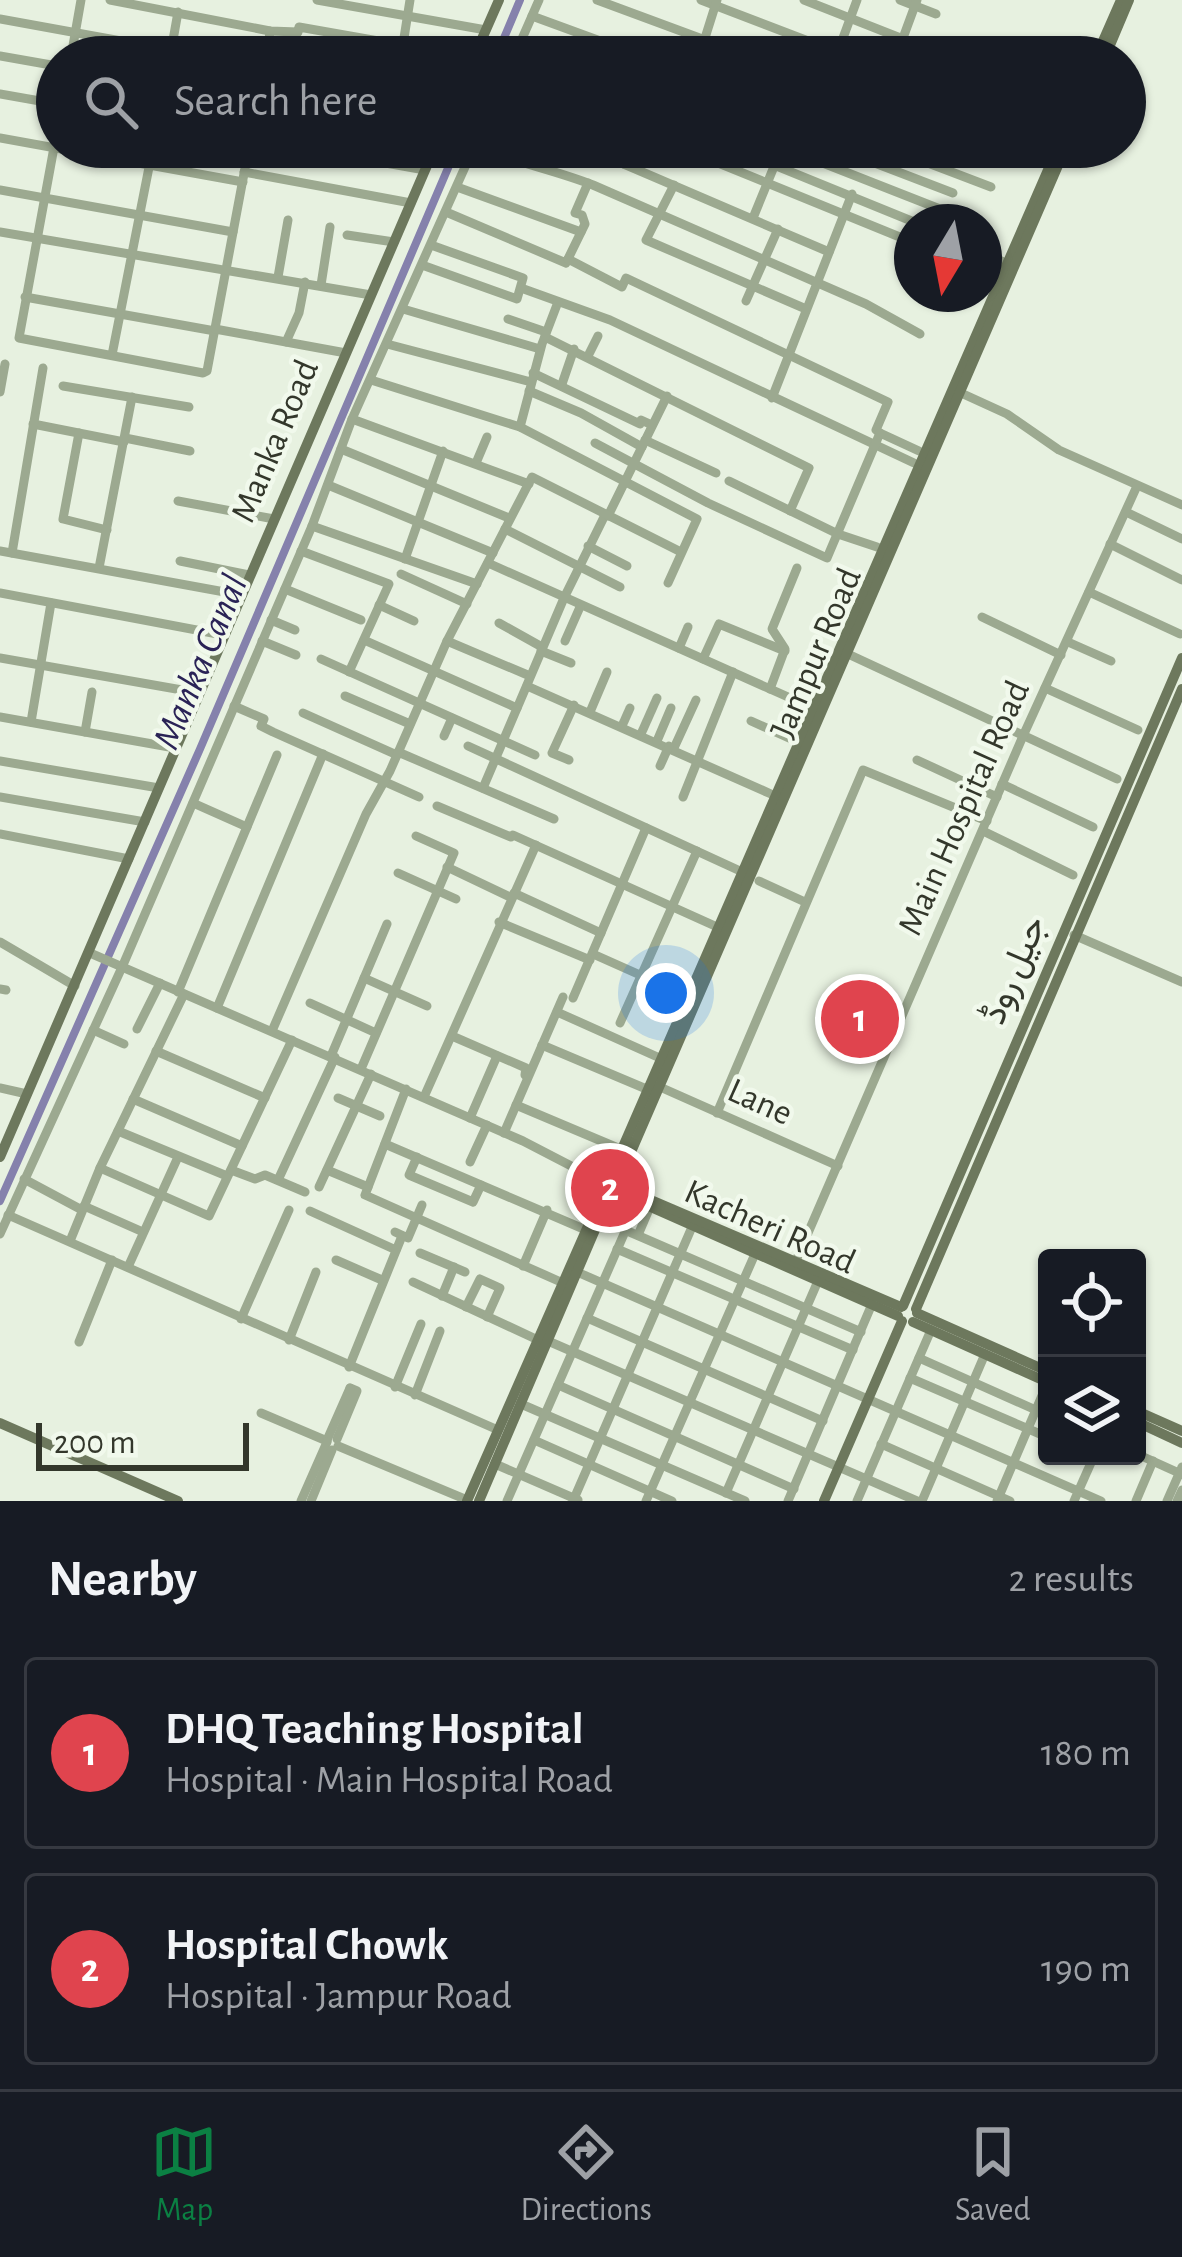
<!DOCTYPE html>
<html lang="en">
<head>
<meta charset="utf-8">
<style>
  body { margin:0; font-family:"Alegreya Sans",Vazirmatn,sans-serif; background:#242831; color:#f1f3f6 }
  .controls { position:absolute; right:36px; bottom:36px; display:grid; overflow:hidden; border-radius:12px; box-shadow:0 3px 9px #0004 }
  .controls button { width:108px; height:108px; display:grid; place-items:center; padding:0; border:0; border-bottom:3px solid #363941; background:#171b24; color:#f1f3f6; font:60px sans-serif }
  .compass { position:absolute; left:894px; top:204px; width:108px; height:108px; border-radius:50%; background:#171b24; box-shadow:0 3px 9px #0004; rotate:190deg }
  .scale { position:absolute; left:36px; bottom:30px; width:213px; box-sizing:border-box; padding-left:12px; border:6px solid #33372b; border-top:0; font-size:33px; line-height:42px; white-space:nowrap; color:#33372b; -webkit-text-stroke:9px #f1f9ec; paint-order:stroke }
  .you { position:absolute; left:666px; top:993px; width:42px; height:42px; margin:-30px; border:9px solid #fff; border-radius:50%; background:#1a73e8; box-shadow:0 0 0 18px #1a73e833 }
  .badge { display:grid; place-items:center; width:78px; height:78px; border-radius:50%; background:#0b8043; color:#fff; font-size:39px; font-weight:700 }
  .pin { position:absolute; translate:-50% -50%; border:6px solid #fff; box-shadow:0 3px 12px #0006 }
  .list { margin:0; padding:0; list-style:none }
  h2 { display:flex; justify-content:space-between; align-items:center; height:156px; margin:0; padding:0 48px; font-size:51px }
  h2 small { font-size:39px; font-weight:400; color:#9ea1a6 }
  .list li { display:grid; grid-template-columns:78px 1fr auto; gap:36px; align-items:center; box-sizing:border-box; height:192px; margin:0 24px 24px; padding:0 24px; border:3px solid #363941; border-radius:12px }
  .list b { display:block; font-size:45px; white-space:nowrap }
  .list p { margin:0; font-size:39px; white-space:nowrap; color:#9ea1a6 }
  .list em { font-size:39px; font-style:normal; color:#9ea1a6 }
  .icon { flex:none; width:66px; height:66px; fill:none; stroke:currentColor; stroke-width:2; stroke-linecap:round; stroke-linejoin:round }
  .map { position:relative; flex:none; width:1182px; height:1501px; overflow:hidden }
  .search { position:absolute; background:#171b24; box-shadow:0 3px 9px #0004; left:36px; right:36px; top:36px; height:132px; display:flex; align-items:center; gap:30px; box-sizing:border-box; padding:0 42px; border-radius:66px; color:#9ea1a6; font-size:45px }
  .sheet { height:588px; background:#171b24 }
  nav { display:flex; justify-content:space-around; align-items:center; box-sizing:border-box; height:168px; border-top:3px solid #363941; background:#171b24; font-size:33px; color:#9ea1a6 }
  nav a { display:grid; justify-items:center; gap:6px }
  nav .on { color:#0b8043 }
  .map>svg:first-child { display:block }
</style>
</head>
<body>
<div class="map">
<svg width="1182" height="1501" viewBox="0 0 1182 1501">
  <rect width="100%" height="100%" fill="#e7f1e0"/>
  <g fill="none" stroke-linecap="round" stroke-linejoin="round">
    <!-- canal -->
    <g stroke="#8581ac" stroke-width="8">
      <path d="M496,57L520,0"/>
      <path d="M0,1201L200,749L457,147"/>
    </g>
    <!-- minor -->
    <g stroke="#9ca990" stroke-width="9">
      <path d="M110,0L270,31L298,32L299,27L469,57"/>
      <path d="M317,0L486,30"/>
      <path d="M597,0L751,57"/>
      <path d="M701,0L850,57"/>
      <path d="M804,0L903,39"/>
      <path d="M900,0L936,14"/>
      <path d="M532,16L644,57"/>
      <path d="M0,19L209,57"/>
      <path d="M0,56L57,66"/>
      <path d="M71,57L81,0"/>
      <path d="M170,57L178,12"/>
      <path d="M267,57L270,31"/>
      <path d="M401,57L410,0"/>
      <path d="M514,57L539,0"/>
      <path d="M699,57L717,0"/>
      <path d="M836,57L857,0"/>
      <path d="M896,57L917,0"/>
      <path d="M0,94L57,104"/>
      <path d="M57,131L19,338L203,373L207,371L249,147"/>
      <path d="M0,138L243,182"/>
      <path d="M296,147L425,170"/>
      <path d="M478,147C517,163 555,170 593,185L866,304L920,334"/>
      <path d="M584,147L829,252"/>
      <path d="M679,147L912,242"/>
      <path d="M730,147L914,222"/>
      <path d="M782,147L973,222"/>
      <path d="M833,147L953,193"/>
      <path d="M886,147L991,187"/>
      <path d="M986,147L1002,154"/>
      <path d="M624,164L631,147"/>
      <path d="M244,172L411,203"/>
      <path d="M674,185L646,240L806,309"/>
      <path d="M457,187L581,232"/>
      <path d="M0,190L233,232"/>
      <path d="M446,212L566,263L585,224L582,215L575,213L588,183"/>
      <path d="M753,218L782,147"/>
      <path d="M0,232L371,295"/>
      <path d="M347,235L394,242"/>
      <path d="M984,253L1008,264"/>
      <path d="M568,259L622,287L626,278L888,402L876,430L880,433"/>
      <path d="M422,265L517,299L523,278L431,245"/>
      <path d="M984,274L1000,281"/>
      <path d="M278,277L288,220"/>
      <path d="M321,285L330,227"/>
      <path d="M521,288L610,320L914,463"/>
      <path d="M25,297L215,331"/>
      <path d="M746,301L778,229"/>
      <path d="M403,309L540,349"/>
      <path d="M508,319L546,332"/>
      <path d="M215,329L346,353"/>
      <path d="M545,337L809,468L790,511"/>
      <path d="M286,342L299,313L305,282"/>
      <path d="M387,344L531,382"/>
      <path d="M112,355L153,147"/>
      <path d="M588,356L598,336"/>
      <path d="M533,373L640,424L641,420L652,425"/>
      <path d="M371,380L520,427L697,519L668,583"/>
      <path d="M562,384L574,349"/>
      <path d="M63,386L189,407"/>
      <path d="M529,391L581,413L642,447"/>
      <path d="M0,392L5,364"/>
      <path d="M961,393L1007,414L1059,450L1182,505"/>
      <path d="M772,398L852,194"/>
      <path d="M352,419L529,484"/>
      <path d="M33,424L124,442"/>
      <path d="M520,427L542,344L558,302"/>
      <path d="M79,433L63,519L107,530"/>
      <path d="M125,438L190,451"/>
      <path d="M645,440L716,473"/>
      <path d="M595,443L708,503L827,558L880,433L919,451"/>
      <path d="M341,449L509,518"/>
      <path d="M476,463L487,437"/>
      <path d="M729,481L838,534L877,547"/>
      <path d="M328,485L493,553"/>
      <path d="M178,501L274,519"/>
      <path d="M1126,512L1182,539"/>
      <path d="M608,516L667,396"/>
      <path d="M312,526L477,584"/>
      <path d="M505,529L620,587"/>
      <path d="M1110,544L1182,580"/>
      <path d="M588,546L627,566"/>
      <path d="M0,551L241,595"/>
      <path d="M301,551L389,584L349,672"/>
      <path d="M12,553L43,368"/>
      <path d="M405,559L443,451"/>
      <path d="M180,561L249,575"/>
      <path d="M488,563L815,709"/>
      <path d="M99,568L132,397"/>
      <path d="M401,574L467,604"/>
      <path d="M285,589L361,620"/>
      <path d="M1089,592L1180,634"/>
      <path d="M0,593L223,635"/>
      <path d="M379,605L414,621"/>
      <path d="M982,617L1061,655"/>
      <path d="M271,620L295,630"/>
      <path d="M499,623L542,647"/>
      <path d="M364,640L517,708"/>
      <path d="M262,641L296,655"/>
      <path d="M447,641L530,676"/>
      <path d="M565,641L580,607"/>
      <path d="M1068,642L1111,661"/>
      <path d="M679,648L688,627"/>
      <path d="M541,651L571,663"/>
      <path d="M848,654L1117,779"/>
      <path d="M0,658L199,693"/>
      <path d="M321,659L535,755"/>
      <path d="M703,659L719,624L785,651"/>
      <path d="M527,686L771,794"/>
      <path d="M1045,688L1138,730"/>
      <path d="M770,689L785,649L772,629L797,568"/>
      <path d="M345,696L410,724"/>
      <path d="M234,706L264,719L261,726L273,732L419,797"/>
      <path d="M590,712L607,672"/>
      <path d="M303,713L397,755"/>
      <path d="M0,717L175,748"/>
      <path d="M751,721L800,743"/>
      <path d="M31,722L51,603"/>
      <path d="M622,726L630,708"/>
      <path d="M85,732L92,692"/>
      <path d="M641,734L657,698"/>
      <path d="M444,736L452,718"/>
      <path d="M657,741L671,708"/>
      <path d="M468,746L738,870"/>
      <path d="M674,748L696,700"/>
      <path d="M398,752L554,819"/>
      <path d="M569,760L552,753L574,705"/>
      <path d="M917,760L997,797"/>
      <path d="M0,761L159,788"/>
      <path d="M660,766L669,746"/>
      <path d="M1002,784L1093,827"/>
      <path d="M483,788L564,598L605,515"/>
      <path d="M0,797L145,822"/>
      <path d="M683,797L733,672"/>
      <path d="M193,803L247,827"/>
      <path d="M437,806L511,837L513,835L715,926"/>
      <path d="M983,831L1073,875"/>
      <path d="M0,834L129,859"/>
      <path d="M447,867L512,898"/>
      <path d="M398,873L456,899"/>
      <path d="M759,881L805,902"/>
      <path d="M514,893L601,933"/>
      <path d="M499,922L590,960"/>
      <path d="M1074,935L1182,982"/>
      <path d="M0,942L75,986"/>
      <path d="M90,953L523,1141L604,1183"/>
      <path d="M593,954L685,995"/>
      <path d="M364,978L427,1006"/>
      <path d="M0,989L6,990"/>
      <path d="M178,992L277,755"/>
      <path d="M573,998L646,828"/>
      <path d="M310,1003L376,1033"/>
      <path d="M217,1008L323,754"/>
      <path d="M557,1012L662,1059"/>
      <path d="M620,1023L697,851"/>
      <path d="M137,1029L160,983"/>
      <path d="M93,1030L124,1044"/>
      <path d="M272,1031L366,814L390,771L447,641L532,477L681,552"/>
      <path d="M452,1036L526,1068L525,1075"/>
      <path d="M542,1045L644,1088L660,1087L838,1166"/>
      <path d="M156,1051L265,1098"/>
      <path d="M331,1056L387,924"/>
      <path d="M361,1069L454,853L416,836"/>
      <path d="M0,1088L27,1094"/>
      <path d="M406,1089L365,1195L563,1283"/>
      <path d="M424,1097L536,845"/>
      <path d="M338,1098L380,1116"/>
      <path d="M133,1099L242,1146"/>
      <path d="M516,1105L618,1148"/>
      <path d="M717,1113L863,770L987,821"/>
      <path d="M470,1118L497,1056"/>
      <path d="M118,1131L227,1176"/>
      <path d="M504,1133L563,997"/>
      <path d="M385,1144L586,1230"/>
      <path d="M417,1157L409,1175L473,1202L481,1185"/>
      <path d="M470,1162L487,1125"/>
      <path d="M100,1168L209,1216L292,1040"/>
      <path d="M231,1170L255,1179L265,1175L305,1192"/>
      <path d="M327,1170L368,1187"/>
      <path d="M24,1179L82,1210"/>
      <path d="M278,1180L335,1057"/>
      <path d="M319,1187L371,1074"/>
      <path d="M84,1206L143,1232"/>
      <path d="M310,1211L396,1250"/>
      <path d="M8,1215L498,1430"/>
      <path d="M625,1230L861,1332"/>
      <path d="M395,1232L408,1238L422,1205"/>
      <path d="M0,1234L123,965L312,526L352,419L474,147"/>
      <path d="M638,1235L650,1207"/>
      <path d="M70,1241L100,1168L184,994"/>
      <path d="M617,1249L853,1350"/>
      <path d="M420,1253L465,1272"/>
      <path d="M336,1260L382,1280"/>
      <path d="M795,1263L1023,736L1137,486"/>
      <path d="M523,1266L547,1210"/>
      <path d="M128,1267L178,1157"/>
      <path d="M577,1272L1101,1501"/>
      <path d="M413,1282L538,1340"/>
      <path d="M442,1296L454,1267"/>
      <path d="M466,1307L480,1279L500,1288L487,1317"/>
      <path d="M587,1318L823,1421"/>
      <path d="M241,1319L289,1210"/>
      <path d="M289,1340L316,1272"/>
      <path d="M548,1341L917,1501"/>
      <path d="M79,1342L112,1260"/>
      <path d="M919,1358L1047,1415"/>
      <path d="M349,1367L402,1236"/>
      <path d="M910,1378L1047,1437"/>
      <path d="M558,1385L794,1489"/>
      <path d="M395,1387L421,1324"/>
      <path d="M415,1395L440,1331"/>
      <path d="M521,1404L745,1501"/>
      <path d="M261,1413L327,1441"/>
      <path d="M337,1439L357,1391L350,1388"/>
      <path d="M327,1440L350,1388"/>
      <path d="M534,1440L672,1501"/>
      <path d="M881,1444L1010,1501"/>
      <path d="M338,1446L467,1500"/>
      <path d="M1137,1454L1179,1473"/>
      <path d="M495,1464L578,1500"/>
      <path d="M726,1493L818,1281"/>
      <path d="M301,1501L327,1442"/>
      <path d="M311,1501L332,1450"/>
      <path d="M507,1501L638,1202"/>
      <path d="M573,1501L692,1227"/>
      <path d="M646,1501L755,1254"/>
      <path d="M788,1501L872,1304"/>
      <path d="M857,1501L931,1330"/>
      <path d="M922,1501L985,1354"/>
      <path d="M997,1501L1047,1384"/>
      <path d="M1074,1501L1094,1456"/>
      <path d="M1136,1501L1153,1461"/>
      <path d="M1167,1501L1182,1467"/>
      <path d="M1177,1501L1182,1490"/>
    </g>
    <!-- major -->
    <g stroke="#6d785d" stroke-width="10">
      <path d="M474,57L499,0"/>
      <path d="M1096,57L1121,0"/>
      <path d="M1105,57L1129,0"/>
      <path d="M0,1157L435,147"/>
      <path d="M609,1179L1058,147"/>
      <path d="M618,1182L1066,147"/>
      <path d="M619,1193L898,1316"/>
      <path d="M651,1200L901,1307"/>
      <path d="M903,1306L1182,658"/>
      <path d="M916,1309L1182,689"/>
      <path d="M917,1313L1047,1371"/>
      <path d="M913,1322L1047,1382"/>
      <path d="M1137,1411L1182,1431"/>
      <path d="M1137,1422L1182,1443"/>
      <path d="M0,1423L178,1501"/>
      <path d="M467,1501L603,1192"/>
      <path d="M479,1501L609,1197"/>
      <path d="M824,1501L902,1321"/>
    </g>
  </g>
  <g text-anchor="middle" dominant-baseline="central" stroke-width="9" stroke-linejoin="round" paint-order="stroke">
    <!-- street labels -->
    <g font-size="36" fill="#33372b" stroke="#f1f9ec">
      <text transform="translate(275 441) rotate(-67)">Manka Road</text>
      <text transform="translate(816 653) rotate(-67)">Jampur Road</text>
      <text transform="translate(964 808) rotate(-66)">Main Hospital Road</text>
      <text transform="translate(1014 970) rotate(-67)">جیل روڈ</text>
      <text transform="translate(760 1102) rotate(24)">Lane</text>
      <text transform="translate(770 1227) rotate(24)">Kacheri Road</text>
    </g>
    <!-- water labels -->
    <g font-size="39" font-style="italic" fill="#2a2356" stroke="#f1f9ec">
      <text transform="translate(201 662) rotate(-67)">Manka Canal</text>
    </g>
  </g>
</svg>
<div class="controls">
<button><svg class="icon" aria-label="locate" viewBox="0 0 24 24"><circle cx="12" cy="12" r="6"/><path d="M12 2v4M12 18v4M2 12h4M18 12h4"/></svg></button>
<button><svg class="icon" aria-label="layers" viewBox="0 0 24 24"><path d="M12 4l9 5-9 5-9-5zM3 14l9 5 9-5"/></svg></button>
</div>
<svg class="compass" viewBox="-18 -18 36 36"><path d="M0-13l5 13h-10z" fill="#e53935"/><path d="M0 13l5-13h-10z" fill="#9ea1a6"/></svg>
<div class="scale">200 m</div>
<div class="you"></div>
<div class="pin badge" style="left:860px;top:1019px;background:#e0444e">1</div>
<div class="pin badge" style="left:610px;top:1188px;background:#e0444e">2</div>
<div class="search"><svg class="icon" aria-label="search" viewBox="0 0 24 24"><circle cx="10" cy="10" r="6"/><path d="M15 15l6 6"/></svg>Search here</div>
</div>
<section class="sheet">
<h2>Nearby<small>2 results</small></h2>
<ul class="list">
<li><span class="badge" style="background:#e0444e">1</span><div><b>DHQ Teaching Hospital</b><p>Hospital · Main Hospital Road</p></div><em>180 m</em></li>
<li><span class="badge" style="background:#e0444e">2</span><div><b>Hospital Chowk</b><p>Hospital · Jampur Road</p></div><em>190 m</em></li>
</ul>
</section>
<nav>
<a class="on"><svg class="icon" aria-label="map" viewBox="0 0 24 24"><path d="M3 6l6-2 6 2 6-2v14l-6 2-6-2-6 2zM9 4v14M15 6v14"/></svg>Map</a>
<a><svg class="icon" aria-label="directions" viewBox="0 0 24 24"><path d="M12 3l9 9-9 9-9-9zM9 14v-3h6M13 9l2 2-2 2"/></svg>Directions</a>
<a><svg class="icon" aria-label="saved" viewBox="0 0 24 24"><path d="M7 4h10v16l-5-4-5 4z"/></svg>Saved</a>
</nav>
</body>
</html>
